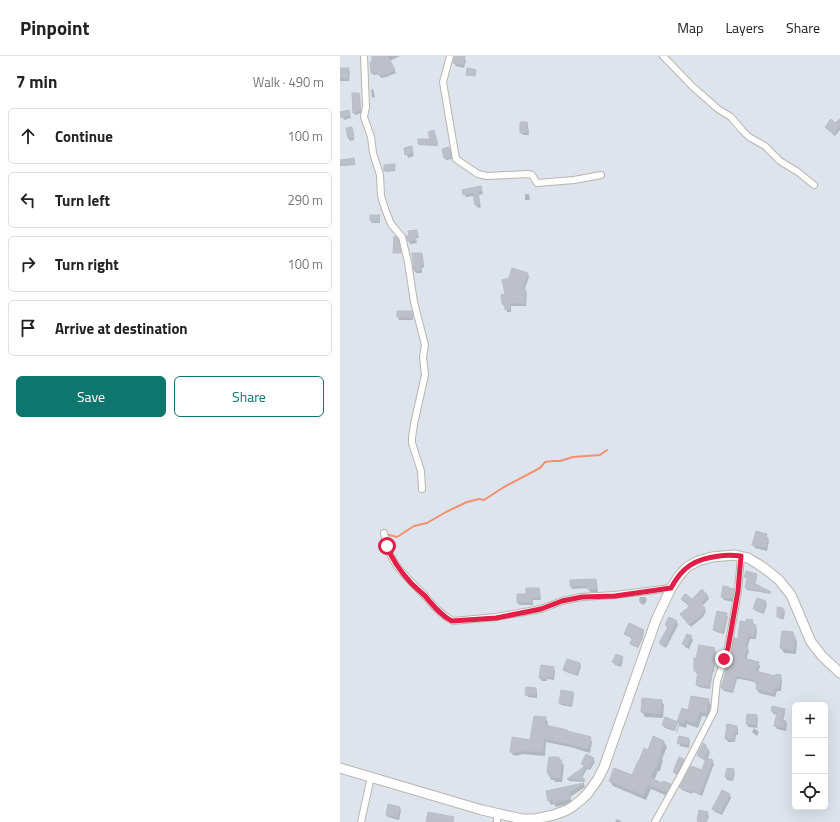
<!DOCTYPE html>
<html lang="en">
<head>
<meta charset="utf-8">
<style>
  body { margin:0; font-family:"Titillium Web",sans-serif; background:#f2f2f2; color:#222 }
  .controls { position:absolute; right:12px; bottom:12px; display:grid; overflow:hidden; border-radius:6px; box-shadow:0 4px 16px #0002 }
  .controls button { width:36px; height:36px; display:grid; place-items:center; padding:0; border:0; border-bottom:1px solid #e0e0e0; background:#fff; color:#222; font:20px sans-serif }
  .stop { position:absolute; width:12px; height:12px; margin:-9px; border:3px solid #e11d48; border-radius:50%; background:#fff }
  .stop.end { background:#e11d48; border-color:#fff; box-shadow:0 1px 4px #0008 }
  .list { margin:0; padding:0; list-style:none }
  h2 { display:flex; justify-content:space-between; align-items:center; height:52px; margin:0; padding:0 16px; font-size:17px }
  h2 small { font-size:13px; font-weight:400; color:#767676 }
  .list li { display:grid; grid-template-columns:26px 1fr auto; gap:12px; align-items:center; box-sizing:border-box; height:56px; margin:0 8px 8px; padding:0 8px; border:1px solid #e0e0e0; border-radius:6px }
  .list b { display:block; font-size:15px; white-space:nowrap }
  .list em { font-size:13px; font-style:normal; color:#767676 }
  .actions { display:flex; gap:8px; padding:12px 16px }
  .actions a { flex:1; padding:9px 0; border:1px solid #0f766e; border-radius:6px; text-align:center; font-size:14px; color:#0f766e }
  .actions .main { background:#0f766e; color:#fff }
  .icon { flex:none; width:22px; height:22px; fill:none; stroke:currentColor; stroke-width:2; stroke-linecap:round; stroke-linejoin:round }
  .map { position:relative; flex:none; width:500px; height:766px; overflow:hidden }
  header { display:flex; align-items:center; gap:24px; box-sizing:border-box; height:56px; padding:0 20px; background:#fff; border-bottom:1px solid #e0e0e0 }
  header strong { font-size:19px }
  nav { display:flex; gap:22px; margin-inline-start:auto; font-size:14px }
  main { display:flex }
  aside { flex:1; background:#fff }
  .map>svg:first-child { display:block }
</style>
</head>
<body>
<header>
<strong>Pinpoint</strong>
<nav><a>Map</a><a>Layers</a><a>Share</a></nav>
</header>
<main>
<aside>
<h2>7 min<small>Walk · 490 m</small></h2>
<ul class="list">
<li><svg class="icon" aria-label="ahead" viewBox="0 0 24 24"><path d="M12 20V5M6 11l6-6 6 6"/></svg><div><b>Continue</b></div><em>100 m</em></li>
<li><svg class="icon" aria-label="left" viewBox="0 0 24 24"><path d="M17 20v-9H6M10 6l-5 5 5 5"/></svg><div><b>Turn left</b></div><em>290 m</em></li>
<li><svg class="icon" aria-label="right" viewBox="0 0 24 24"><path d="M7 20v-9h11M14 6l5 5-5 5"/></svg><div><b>Turn right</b></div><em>100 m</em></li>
<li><svg class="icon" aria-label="arrive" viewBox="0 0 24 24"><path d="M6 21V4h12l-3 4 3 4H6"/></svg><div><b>Arrive at destination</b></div></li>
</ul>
<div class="actions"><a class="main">Save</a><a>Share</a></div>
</aside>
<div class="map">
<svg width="500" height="766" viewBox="0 0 500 766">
  <rect width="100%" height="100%" fill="#dde4ee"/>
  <!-- shadow -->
  <g fill="#0003">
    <path d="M33,0H60L50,5L56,17L46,21L41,22L39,18L33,19L32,16Z"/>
    <path d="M115,0L124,2L126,4L124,12L116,10L114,7Z"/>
    <path d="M0,13H8L10,16L9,25H0Z"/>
    <path d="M33,33L35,41L32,42L31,34Z"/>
    <path d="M13,38H18L20,40L21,57L15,59L14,57Z"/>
    <path d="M1,57L10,58L11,62L4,64Z"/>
    <path d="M500,64V74L495,80L487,73L486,71L495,68Z"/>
    <path d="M187,67L188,70L189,79H183L181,76Z"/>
    <path d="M7,73L13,75L14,84L10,85L8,82Z"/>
    <path d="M94,76L97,90L79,89V84H91Z"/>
    <path d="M71,91L74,100L68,102L65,93Z"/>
    <path d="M109,93L111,95L112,103L106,104L105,102Z"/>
    <path d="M14,103L15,109L0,110V105Z"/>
    <path d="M45,110H55V115L46,116Z"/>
    <path d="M141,131L143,138L138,139L141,151L138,152L136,149L134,140L126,141L124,138Z"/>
    <path d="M185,138H189L190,144H185Z"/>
    <path d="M39,160L40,163V167H32L31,165Z"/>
    <path d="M77,175L79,182H76L77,187L70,188L68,181H70Z"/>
    <path d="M81,198L83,201L84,211L82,212V217H76L75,215Z"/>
    <path d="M188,218L189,221L184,235L187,237L186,250H171V256H167L166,250H164L163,248Z"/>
    <path d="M71,256L73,259V264H59L58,261Z"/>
    <path d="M426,479L429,485L427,495L415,492L413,489Z"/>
    <path d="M416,519L417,521L415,528L430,536L431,538L407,534L406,532L408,524L405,521Z"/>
    <path d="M256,524L257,527L258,536H250L248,532L232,533L231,530Z"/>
    <path d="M384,531L393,534L395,536L393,546L384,544L382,541Z"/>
    <path d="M199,533L200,535L201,544H193V549H179L178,547L187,539Z"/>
    <path d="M368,540L369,543L362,550L366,555L363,561L351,571L343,561L350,551L343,545L342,543L352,544Z"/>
    <path d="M300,541H305L307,544L304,549L300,547L299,544Z"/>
    <path d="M425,546L427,548L424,558L416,555L414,552Z"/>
    <path d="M443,553L445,555L444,563H440L438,560Z"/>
    <path d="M386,558L388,561L384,578L376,576L374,574Z"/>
    <path d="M329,563L337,566L338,569L326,592L322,590L320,587L328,572L326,569Z"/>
    <path d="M412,565L417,573L416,583H410L407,592L409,595L406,604L418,607L420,610L418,617L436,621L441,620L442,623L441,635H437L435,641L419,637L417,633V630L415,626L400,623H397L393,637L384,635L382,631L398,585L406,567Z"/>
    <path d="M303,575L304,577L302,581L303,582L298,592L292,589L291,588L293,583L286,579L285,578Z"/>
    <path d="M453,577L457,586L456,598L444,597L441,592Z"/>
    <path d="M351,581L353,584L349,593L345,591L343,588Z"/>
    <path d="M374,593L376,596L374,604L375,607L374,616H373L370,633L359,631L357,629L359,617H356L355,614Z"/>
    <path d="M282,602L283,605L281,611L275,609L274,606Z"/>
    <path d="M240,608L241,610L238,620L226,616L224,614Z"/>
    <path d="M213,612L215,615L214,624L207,623V625H202L200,622Z"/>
    <path d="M196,633L197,636V642L188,641L186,638Z"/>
    <path d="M233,636L234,639L232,651L221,649L220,646Z"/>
    <path d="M303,643L321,645L324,649L323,662L305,661L302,656Z"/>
    <path d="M368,644L371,649L368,661L362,660L358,672L347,668L346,672L339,670L337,676H336L339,668H337L334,675L325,672L323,669L325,663L339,668L338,665L349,655Z"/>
    <path d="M444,654L445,657L443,665L446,666L447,668L446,675L437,673L435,670L437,659L433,658L432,655Z"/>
    <path d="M416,660L418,663L417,672L408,671L407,668Z"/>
    <path d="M205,662L208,666L207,671L250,682L252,686L250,697L230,691L206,686L205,700L181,698V699H178V700L173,699L171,696L191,685Z"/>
    <path d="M397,671L398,673V679H396L395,686H388L386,683Z"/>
    <path d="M414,672L419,676L417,680L412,676Z"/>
    <path d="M313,682L324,686L327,691L322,703L323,704L320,715H318L314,725L323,729H330L333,734L330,741L311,733L306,744L273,730L270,725L293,720L308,695Z"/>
    <path d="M349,683L350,686L349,692L340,690L339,687Z"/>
    <path d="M366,689L367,692L366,693L369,695L370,697L367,703L372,705L374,708L362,740L353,736L352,738L342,734L340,731L362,715L366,705L359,701L358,699Z"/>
    <path d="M219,702L224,710L222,726H215L214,724H211L209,719V717Z"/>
    <path d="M253,703L255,706L250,714L247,713L242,722L245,726L229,725L228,723L245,712L242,708Z"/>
    <path d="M344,703L345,705L338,719L335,718L334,716Z"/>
    <path d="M393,714L395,717L393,725L387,724L386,721Z"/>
    <path d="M244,728L245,731L230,741L232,747L216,751L214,748L211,749L209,745L207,736Z"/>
    <path d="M382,735L390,739L391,742L382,759L375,756L373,753Z"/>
    <path d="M60,752L61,755L59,764L48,761L47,759Z"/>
    <path d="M367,757L369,760L367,766H359L358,764Z"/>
    <path d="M277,763L282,766H275Z"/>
  </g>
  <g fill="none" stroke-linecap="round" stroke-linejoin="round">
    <!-- stream -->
    <path stroke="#f3916d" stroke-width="2" d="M45,478L57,481L74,470L87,467L106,456L127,446L139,443L144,444L164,431L200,412L205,406L213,405H220L233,401L260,399L267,394"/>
  </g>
  <!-- building -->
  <g fill="#bdc0c9" stroke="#b7bdc9">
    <path d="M32,0H48L55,14L45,19H38V16L31,17L30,6H32Z"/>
    <path d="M115,0H125L123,9L113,7Z"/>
    <path d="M0,12H9L8,23L0,22Z"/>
    <path d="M127,12L136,14L135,20L126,19Z"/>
    <path d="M12,37H19L20,50L21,54L13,57Z"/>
    <path d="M9,54L10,59L1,62L0,56Z"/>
    <path d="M491,63L495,67L500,63V70L494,78L485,71Z"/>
    <path d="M180,66H187L188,76L180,77Z"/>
    <path d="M12,71L14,81L8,82L6,72Z"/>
    <path d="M94,74L98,89L78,88V83H90L88,76Z"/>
    <path d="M72,90L73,97L65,99L64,92Z"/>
    <path d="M109,91L111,101L104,102L102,93Z"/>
    <path d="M14,102L15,108L5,109L0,108V104Z"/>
    <path d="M55,108V114L44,115V109Z"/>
    <path d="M141,130L142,135L138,136L140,148L135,149L133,137L123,139L122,134Z"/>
    <path d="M30,159H40L39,165H30Z"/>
    <path d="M77,174L78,179L75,180L76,184L68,185L66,180H69L68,175Z"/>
    <path d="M54,180L56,181L58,183L61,197H53Z"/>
    <path d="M72,197H82L83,209H81V214L74,215Z"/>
    <path d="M172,212L188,217L183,234H186L185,248L170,247V253L165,254L164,248H162L161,239L165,238L162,224L169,222Z"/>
    <path d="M57,255H72V262L57,261Z"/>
    <path d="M416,475L427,478L426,481L428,482L426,492L412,489Z"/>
    <path d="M406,515L417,518L414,527L431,536L430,537L405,532L407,522L404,521Z"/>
    <path d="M256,523L257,533H247V530H230V524Z"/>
    <path d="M383,530L389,531V532L394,533L392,543L381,541Z"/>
    <path d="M186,532H199L200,542H192V546L177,547V538H186Z"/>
    <path d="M362,533L368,540L361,548L365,552L362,559L349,569L340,558L350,550L341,543L345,538L346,539V538L352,543Z"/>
    <path d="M417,542L426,545L423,556L413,553Z"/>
    <path d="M437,551L443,552V561H437Z"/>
    <path d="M377,555L387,557L383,576L373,574Z"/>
    <path d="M329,561L337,565L324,590L319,587L328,571L325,569Z"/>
    <path d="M406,563L413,564L412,568L416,569L414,581L408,580L405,590L408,591L404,602L419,606L416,615L435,620L436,618L441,619L439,632H435L433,638L416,633L417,627L414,626L415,624L397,620H396L392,635L381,632L387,610L392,593L394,582L398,583L400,565L406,566Z"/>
    <path d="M289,567L304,574L301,579L303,580L297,591L290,588L292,582L284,578Z"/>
    <path d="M442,575L453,576V580H455L454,594L440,592Z"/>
    <path d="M347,578L352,580L347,590L342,588Z"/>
    <path d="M359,589L375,592L373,603L375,604L373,614H372L369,631L356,629L358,615H354V602H356Z"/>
    <path d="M276,598L283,601L279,609L272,606Z"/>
    <path d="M227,603L240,607L237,618L223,614Z"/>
    <path d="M201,609L214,611L213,621H206L205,623L199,622Z"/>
    <path d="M186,631L196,632V639H185Z"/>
    <path d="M221,634L233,636L231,649L219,647Z"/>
    <path d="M351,640L369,643L366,657L360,656L355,668L345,664L343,668L337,666L342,652L348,654Z"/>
    <path d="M302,642L322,644L321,658L301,656Z"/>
    <path d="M432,650L445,653L442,664L446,665L445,672L434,670L437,657L431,655Z"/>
    <path d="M407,658L417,659L416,669L406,668Z"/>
    <path d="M194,660L206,661L205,669L227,674V675L251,681L248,693L228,688L204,683L203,696L179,695V696L176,695V697L170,696L172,681L190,684Z"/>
    <path d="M325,661L338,666L335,674L322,669Z"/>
    <path d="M387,668L397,670V677L395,676L394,684L385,683Z"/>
    <path d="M313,680L324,685L320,698H321L317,710H316L310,722L322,727L323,725L331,728L327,736L308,729L303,739L269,725L274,712L292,719L298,705H299L304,692L308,694Z"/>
    <path d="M339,680L349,682L348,689L337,687Z"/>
    <path d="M363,687L366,689L365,691L369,694L364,703L357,699Z"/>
    <path d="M246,698L254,702L249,712L246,711L241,719L245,724L227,723L245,710L241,708Z"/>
    <path d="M209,701H219V704H222L220,722H211V719H208V716H207Z"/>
    <path d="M339,701L344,703L337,717L333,716Z"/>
    <path d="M366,702L373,704L360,738L351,734L350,736L339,731L351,710L362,714Z"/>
    <path d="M387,712L394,713L392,723L385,721Z"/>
    <path d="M244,727L229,737L231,743L213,747L212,744L208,745L206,735Z"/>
    <path d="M382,734L390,738L380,757L372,753Z"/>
    <path d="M48,748L60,751L58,761L46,759Z"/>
    <path d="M359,754L368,756L366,766L357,765Z"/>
    <path d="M88,756L114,761L113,766H86Z"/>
  </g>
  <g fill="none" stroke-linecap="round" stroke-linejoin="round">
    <!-- street casing -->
    <g stroke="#b8b5aa" stroke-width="8">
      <g id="street">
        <path d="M24,0L26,51L24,61L31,81L33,97L40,119L41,140L45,153L51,168L62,181L68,206L74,246L85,289L83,301L85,319L74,368L72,382V387L81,415L82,433"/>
        <path d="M110,0L103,26L116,103L138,118L147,120L188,118L192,119L197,127L234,124L261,119"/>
        <path d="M323,0L352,30L378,53L391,61L402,74L409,81L425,90L440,105L458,116L474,129"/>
        <path d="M44,477C45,482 46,486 47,490C53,511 71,525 85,540C93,549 101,559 113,565L156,561L201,553L222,545L241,541L275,539L331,532"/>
        <path d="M157,758V766"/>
        <path d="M21,766L31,721"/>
        <path d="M315,766L340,721L374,655L377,625L388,592L398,535L401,500"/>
      </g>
    </g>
    <!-- secondary casing -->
    <g stroke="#b8b5aa" stroke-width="11">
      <path id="secondary" d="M0,712L142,754L182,763H195L214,759L227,754L232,751L241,744L248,737L258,723L264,711L316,564L331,532L339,520L347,511L358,505L372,501L394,499L408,502L418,508L428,515L439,524L451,539L471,586L482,600L500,617"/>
    </g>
    <!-- street -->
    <use href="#street" stroke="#fff" stroke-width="6"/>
    <!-- secondary -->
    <use href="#secondary" stroke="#fff" stroke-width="9"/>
  </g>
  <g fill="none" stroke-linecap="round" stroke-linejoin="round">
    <!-- route -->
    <path stroke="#e11d48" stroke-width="5" d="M47,490C52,504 61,516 71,527C75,531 80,535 85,540C93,549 101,560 112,565L156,562L201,553L222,545L242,541L275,540L331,532C342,511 355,503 379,500C386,499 393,499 401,500L398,535L388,592L384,603"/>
  </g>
</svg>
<div class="controls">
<button>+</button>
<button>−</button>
<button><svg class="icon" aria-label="locate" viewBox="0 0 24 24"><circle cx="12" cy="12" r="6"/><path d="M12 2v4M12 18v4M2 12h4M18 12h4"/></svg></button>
</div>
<div class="stop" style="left:47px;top:490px"></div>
<div class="stop end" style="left:384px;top:603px"></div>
</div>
</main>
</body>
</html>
